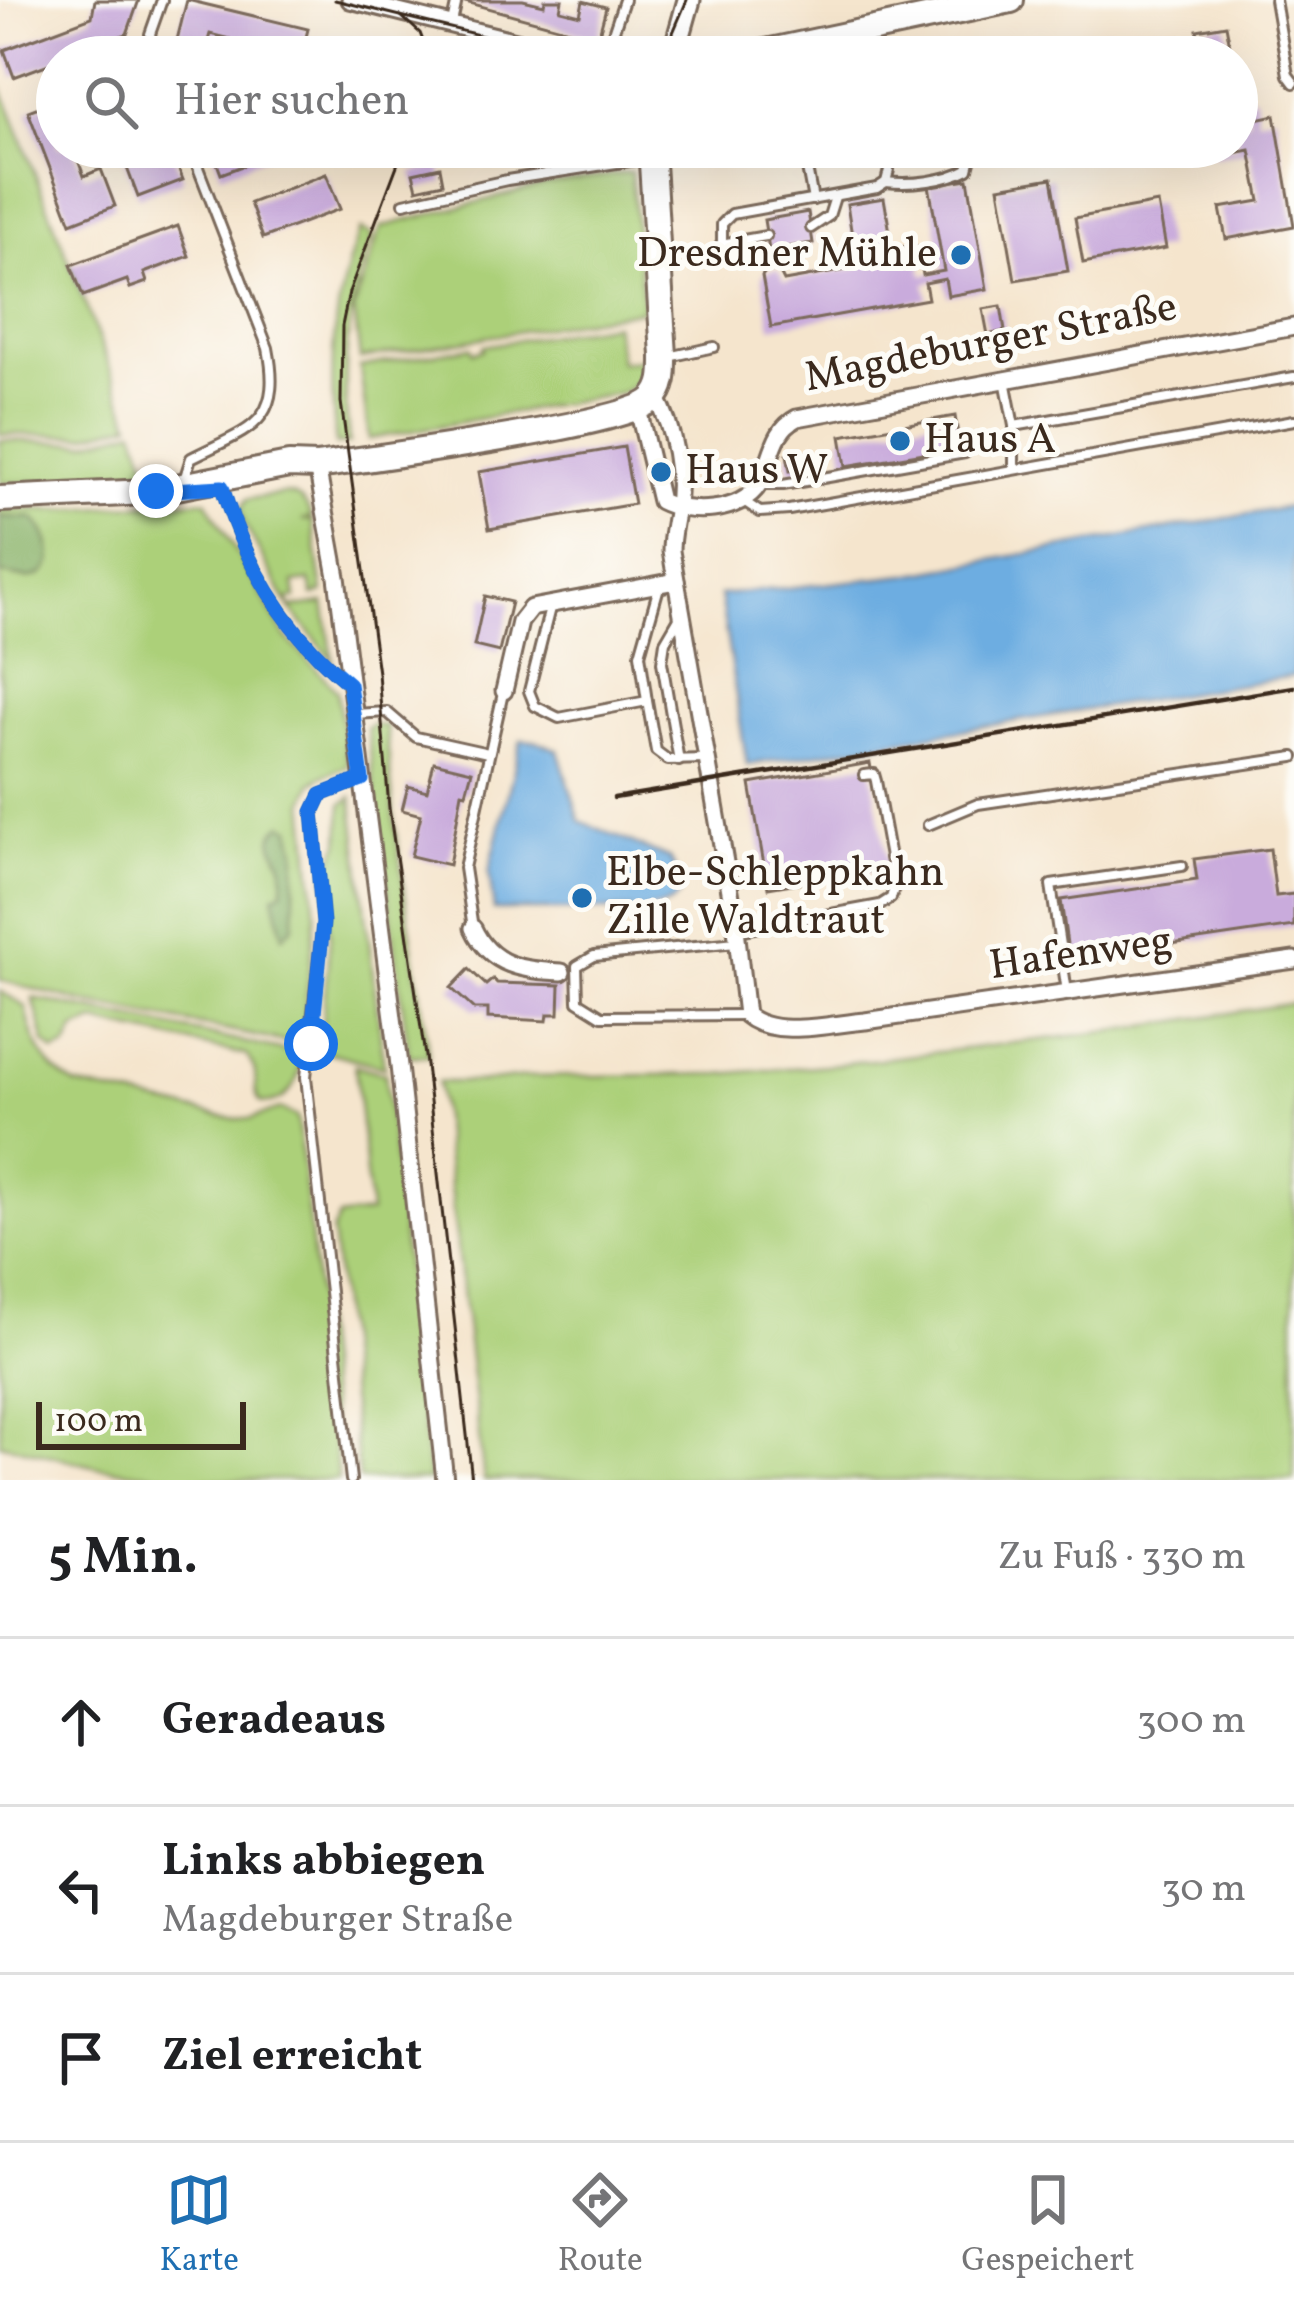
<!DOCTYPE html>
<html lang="de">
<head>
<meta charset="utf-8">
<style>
  body { margin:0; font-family:Vollkorn,serif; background:#f6f6f6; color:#202124 }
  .scale { position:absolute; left:36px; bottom:30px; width:210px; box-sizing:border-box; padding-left:12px; border:6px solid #3b2a1e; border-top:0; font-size:33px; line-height:42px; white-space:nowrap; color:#3b2a1e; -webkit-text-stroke:9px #fdfcf7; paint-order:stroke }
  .stop { position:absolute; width:36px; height:36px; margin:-27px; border:9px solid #1a73e8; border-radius:50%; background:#fff }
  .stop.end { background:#1a73e8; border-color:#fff; box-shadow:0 3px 12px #0008 }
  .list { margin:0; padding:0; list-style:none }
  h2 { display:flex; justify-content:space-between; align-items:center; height:156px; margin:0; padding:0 48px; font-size:51px }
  h2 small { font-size:39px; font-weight:400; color:#757577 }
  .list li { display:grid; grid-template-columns:78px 1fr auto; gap:36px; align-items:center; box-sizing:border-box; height:168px; padding:0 48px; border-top:3px solid #e0e0e0 }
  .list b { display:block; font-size:45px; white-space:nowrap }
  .list p { margin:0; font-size:39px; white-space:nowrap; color:#757577 }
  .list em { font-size:39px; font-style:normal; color:#757577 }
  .icon { flex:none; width:66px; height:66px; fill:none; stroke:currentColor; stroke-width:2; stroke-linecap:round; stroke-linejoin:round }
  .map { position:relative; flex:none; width:1294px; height:1480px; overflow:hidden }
  .search { position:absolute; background:#fff; box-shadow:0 12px 48px #0002; left:36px; right:36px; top:36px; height:132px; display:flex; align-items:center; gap:30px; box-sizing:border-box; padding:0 42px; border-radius:66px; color:#757577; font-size:45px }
  .sheet { height:660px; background:#fff }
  nav { display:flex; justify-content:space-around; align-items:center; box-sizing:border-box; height:168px; border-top:3px solid #e0e0e0; background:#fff; font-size:33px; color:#757577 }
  nav a { display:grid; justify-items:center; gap:6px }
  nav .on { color:#1f6fb2 }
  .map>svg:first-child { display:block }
</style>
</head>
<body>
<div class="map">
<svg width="1294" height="1480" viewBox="0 0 1294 1480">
  <rect width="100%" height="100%" fill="#fdfcf7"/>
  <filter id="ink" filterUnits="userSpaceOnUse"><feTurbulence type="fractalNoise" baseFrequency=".00833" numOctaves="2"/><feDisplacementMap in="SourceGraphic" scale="24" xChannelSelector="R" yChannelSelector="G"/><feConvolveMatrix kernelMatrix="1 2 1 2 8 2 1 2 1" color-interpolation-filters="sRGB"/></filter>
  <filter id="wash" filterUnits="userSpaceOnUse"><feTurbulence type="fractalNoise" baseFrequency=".004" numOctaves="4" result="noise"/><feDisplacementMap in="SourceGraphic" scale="48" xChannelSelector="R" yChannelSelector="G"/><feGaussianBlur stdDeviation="2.7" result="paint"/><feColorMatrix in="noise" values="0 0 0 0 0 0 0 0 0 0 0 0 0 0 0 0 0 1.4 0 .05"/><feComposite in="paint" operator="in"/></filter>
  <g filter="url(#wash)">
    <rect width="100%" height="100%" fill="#f5e5cd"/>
    <!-- green -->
    <g fill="#acd079" stroke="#747d4c" stroke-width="3">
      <path d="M0,83L131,423L84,436L0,434Z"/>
      <path d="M631,172L643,310L360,359L354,309L381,227L549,184Z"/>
      <path d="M360,230L373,235C346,305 341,369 349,443L336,445C328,368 332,303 360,230Z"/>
      <path d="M614,324L620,362L648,359C645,379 638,385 620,393L369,439L360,367L471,347L473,352L483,350V346Z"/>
      <path d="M135,429L151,476L127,480L0,483V440L85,443Z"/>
      <path d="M285,494C300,495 307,503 311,518L302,520H311L313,525L323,593L313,595L310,581L294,583L296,598L289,599L290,608L324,603L333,661L289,607L244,523L242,508L247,499Z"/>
      <path d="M206,500L286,637L337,691L348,766L320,777L312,784L305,802L316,914L301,1045L82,1002L0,980V574C9,574 23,579 32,578C64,571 48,532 33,518L0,517V509L61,510Z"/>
      <path d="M372,725L386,726L395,827L429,1056H409L367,728Z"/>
      <path d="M352,797L384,1067L320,1050L330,937L325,875L340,843L342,804Z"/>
      <path d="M0,991L26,1007C32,1042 44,1067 75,1085L234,1119H251L280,1109L297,1117L338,1480H196L97,1467L0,1443Z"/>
      <path d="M33,998L300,1054C302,1079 289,1105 261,1103C249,1089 263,1073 246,1055L95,1022L75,1030L67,1047L55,1052L45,1043Z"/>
      <path d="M1294,1003V1480H484L438,1082H484L526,1077L720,1074L840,1064L1113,1031Z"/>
      <path d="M355,1065L385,1074L429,1480H359L332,1231L339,1217L370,1213Z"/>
    </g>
    <!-- forest -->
    <g fill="#89b269" stroke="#626e44" stroke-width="3">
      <path d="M0,517L33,518C48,532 64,571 32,578C23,579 9,574 0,574Z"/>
      <path d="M283,824L291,828L296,851L294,925L283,936L274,895L283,890C283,888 284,871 283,869C279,848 261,840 283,824Z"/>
    </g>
    <!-- water -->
    <g fill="#6dade1" stroke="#546c80" stroke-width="3">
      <path d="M1294,506V676L747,765L720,595L907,575Z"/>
      <path d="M521,740L537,741L558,750L580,821L670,859C689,896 681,904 644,910H494L489,872Z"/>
    </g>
    <g id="blocks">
      <!-- building -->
      <g fill="#c9abdc">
        <path d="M95,0H139L127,34L57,57V61L14,77L4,50L92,17Z"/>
        <path d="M187,0L308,29L301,57L210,34L206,47L177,40Z"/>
        <path d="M458,0H523L544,5L545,0H562L560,10L580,15L583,1L606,7L598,38Z"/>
        <path d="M1226,25L1232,57H1202L1197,30Z"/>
        <path d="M351,39L379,46L376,57H347Z"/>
        <path d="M1255,96L1257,119L1275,115L1294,226L1226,239L1220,208L1260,201L1250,150L1214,157L1212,147H1237V122L1250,120L1245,108H1241L1243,118L1237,119V100Z"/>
        <path d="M57,100V147H73L84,176L101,169L115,206L71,223L28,111Z"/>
        <path d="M139,147H170L183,180L138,197L124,160L142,154Z"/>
        <path d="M211,147H292L221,174Z"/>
        <path d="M547,147H588L590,158L550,164Z"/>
        <path d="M440,167L443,183L417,189L413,173Z"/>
        <path d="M326,174L340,209L263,238L250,203Z"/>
        <path d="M1052,178L1068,271L1015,280L999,187Z"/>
        <path d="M968,179L987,289L948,296L945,279L925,283L928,299L771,327L762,276L765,272L778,269L784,281L857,268L847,204L884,198L895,261L900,260L901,247L914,245L918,247L923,275L944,271L929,185Z"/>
        <path d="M1158,203L1166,248L1083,263L1075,218Z"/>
        <path d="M808,212L813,243L769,250L764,220Z"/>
        <path d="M178,226L189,256L144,273L147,282L130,288L127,280L83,296L71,265Z"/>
        <path d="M1001,306L1005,331L988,335L983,309Z"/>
        <path d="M955,416L960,447L846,466L841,436Z"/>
        <path d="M624,447L634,504L489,529L479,472Z"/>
        <path d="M813,451L816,466L790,471L787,455Z"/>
        <path d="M485,596L511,602L499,652L474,646Z"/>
        <path d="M434,762L472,771L466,793L462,792L449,865L411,856L421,815L402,810L408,786L427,791Z"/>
        <path d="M870,763L888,868L768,888L750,784Z"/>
        <path d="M1270,849L1276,896L1294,894V926L1069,959L1061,900L1197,880L1194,859Z"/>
        <path d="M469,969L486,985L493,979L497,983L560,985L559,1014H548L547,1021L488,1018V1009H474L451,988Z"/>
      </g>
    </g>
  </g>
  <g filter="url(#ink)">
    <use href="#blocks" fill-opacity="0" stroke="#7c6b5b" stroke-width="3"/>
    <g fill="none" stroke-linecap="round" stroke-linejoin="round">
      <!-- service casing -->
      <g stroke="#7c6b5b" stroke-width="14">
        <g id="service">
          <path d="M1275,0L1288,75L1294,83"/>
          <path d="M452,23L457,0"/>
          <path d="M864,39L868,57"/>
          <path d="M156,57L150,34L162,0"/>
          <path d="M605,57L624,0"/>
          <path d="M803,147L813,200"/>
          <path d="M886,182C911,185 946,181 968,169L970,161L962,148L953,147L887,160"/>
          <path d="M404,203L507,180L649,158"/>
          <path d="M811,228L829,216L835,197"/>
          <path d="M721,244L766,236"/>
          <path d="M722,248V224L732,214L877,188L886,182L889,170L885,147"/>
          <path d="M669,357L714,347"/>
          <path d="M1005,380L1014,426V468"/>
          <path d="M1014,426L1294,377"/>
          <path d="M184,480L191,458C250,428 283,425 268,348L190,147"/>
          <path d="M760,485H783L965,453"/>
          <path d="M222,487C245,564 285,632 348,683"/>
          <path d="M742,500L760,512L789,510L1294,420"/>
          <path d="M551,604L529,691L535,706L559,718L647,701L640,654L659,587"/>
          <path d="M647,701L656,751L668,760L705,759"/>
          <path d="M355,714L387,712L416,737L488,753"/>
          <path d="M679,761L662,662L665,642L679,618"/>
          <path d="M928,825L978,804L1294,757"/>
          <path d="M473,928L464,868L503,693"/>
          <path d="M738,931L880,905L891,898L895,885L876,781L874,774L864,775"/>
          <path d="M736,942L594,956L577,966L578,1001L602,1016L745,1015"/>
          <path d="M1067,992L1051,885L1182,866"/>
          <path d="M351,1480L306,1077L323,923L313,812L321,795L362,779"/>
        </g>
      </g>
      <!-- minor casing -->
      <g stroke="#7c6b5b" stroke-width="21">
        <g id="minor">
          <path d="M350,0L581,57"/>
          <path d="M656,396C674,430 683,474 676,512C674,526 671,536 671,551L735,920L746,1015C774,1039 830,1024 865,1021L1294,960"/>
          <path d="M638,409L660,501C687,515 741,514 759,484C773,461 771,431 797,418L1294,327"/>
          <path d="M317,466L337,577L398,1057L445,1480"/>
          <path d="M504,691L520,622L531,608L676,581"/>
          <path d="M473,928C491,967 523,970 562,972"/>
        </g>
      </g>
      <!-- secondary casing -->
      <g stroke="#7c6b5b" stroke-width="27">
        <path id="secondary" d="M673,57L689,0"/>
      </g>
      <!-- primary casing -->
      <g stroke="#7c6b5b" stroke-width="30">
        <g id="primary">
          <path d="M742,57L1011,0"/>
          <path d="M156,491L289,465L317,466C370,458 627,425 653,399C665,387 664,371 664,356L651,147"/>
          <path d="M0,499L168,491"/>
        </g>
      </g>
      <!-- service -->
      <use href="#service" stroke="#fff" stroke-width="8"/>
      <!-- minor -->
      <use href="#minor" stroke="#fff" stroke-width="15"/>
      <!-- secondary -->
      <use href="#secondary" stroke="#fff" stroke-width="21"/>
      <!-- primary -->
      <use href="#primary" stroke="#fff" stroke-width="24"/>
      <!-- tram -->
      <g stroke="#3b2a1e" stroke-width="3">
        <path d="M335,0L569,57"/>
        <path d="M401,16L420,33L429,57"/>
        <path d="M448,57L463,48L490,42"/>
        <path d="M649,57L669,42L687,0"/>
        <path d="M404,147L349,292L342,326L341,402L378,673L389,808L425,1056L472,1480"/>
      </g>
      <!-- rail -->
      <path stroke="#3b2a1e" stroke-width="4.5" d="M614,798L1294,687"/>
    </g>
  </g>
  <g fill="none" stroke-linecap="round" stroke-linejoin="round" filter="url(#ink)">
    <!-- route -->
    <path stroke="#1a73e8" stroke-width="15" d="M156,491L222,487C245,564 286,633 349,684L362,779L321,795L313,812L323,923L311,1044"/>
  </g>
  <!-- markers -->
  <g fill="#1f6fb2" stroke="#fdfcf7" stroke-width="4.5">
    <circle cx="961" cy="255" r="12"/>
    <circle cx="900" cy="441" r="12"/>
    <circle cx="661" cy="472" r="12"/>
    <circle cx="582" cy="898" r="12"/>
  </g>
  <g text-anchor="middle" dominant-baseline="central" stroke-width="10" stroke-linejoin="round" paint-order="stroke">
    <!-- poi labels -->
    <g font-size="42" fill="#3b2a1e" stroke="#fdfcf7" text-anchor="start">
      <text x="937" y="255" text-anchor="end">Dresdner Mühle</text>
      <text x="924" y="441">Haus A</text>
      <text x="685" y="472">Haus W</text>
      <text x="606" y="874">Elbe-Schleppkahn<tspan x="606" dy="48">Zille Waldtraut</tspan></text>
    </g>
    <!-- street labels -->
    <g font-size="42" fill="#3b2a1e" stroke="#fdfcf7">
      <text transform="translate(991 344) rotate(-11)">Magdeburger Straße</text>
      <text transform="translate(1081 955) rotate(-8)">Hafenweg</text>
    </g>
  </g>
</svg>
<div class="scale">100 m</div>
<div class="stop" style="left:311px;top:1044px"></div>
<div class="stop end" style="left:156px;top:491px"></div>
<div class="search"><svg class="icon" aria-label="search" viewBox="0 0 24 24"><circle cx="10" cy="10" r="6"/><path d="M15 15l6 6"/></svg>Hier suchen</div>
</div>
<section class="sheet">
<h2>5 Min.<small>Zu Fuß · 330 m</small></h2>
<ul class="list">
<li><svg class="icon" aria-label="ahead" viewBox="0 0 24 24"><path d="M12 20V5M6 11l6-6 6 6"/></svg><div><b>Geradeaus</b></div><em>300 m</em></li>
<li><svg class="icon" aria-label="left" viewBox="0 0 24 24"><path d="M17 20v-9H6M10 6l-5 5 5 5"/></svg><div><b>Links abbiegen</b><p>Magdeburger Straße</p></div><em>30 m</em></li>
<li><svg class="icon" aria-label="arrive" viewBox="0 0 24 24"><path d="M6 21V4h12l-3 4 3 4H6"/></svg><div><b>Ziel erreicht</b></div></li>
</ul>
</section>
<nav>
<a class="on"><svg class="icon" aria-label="map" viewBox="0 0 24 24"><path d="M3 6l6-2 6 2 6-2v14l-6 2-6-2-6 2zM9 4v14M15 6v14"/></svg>Karte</a>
<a><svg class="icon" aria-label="directions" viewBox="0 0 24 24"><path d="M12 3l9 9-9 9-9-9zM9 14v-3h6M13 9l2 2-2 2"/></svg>Route</a>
<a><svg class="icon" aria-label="saved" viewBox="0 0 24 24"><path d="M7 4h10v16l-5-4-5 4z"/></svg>Gespeichert</a>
</nav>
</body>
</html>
